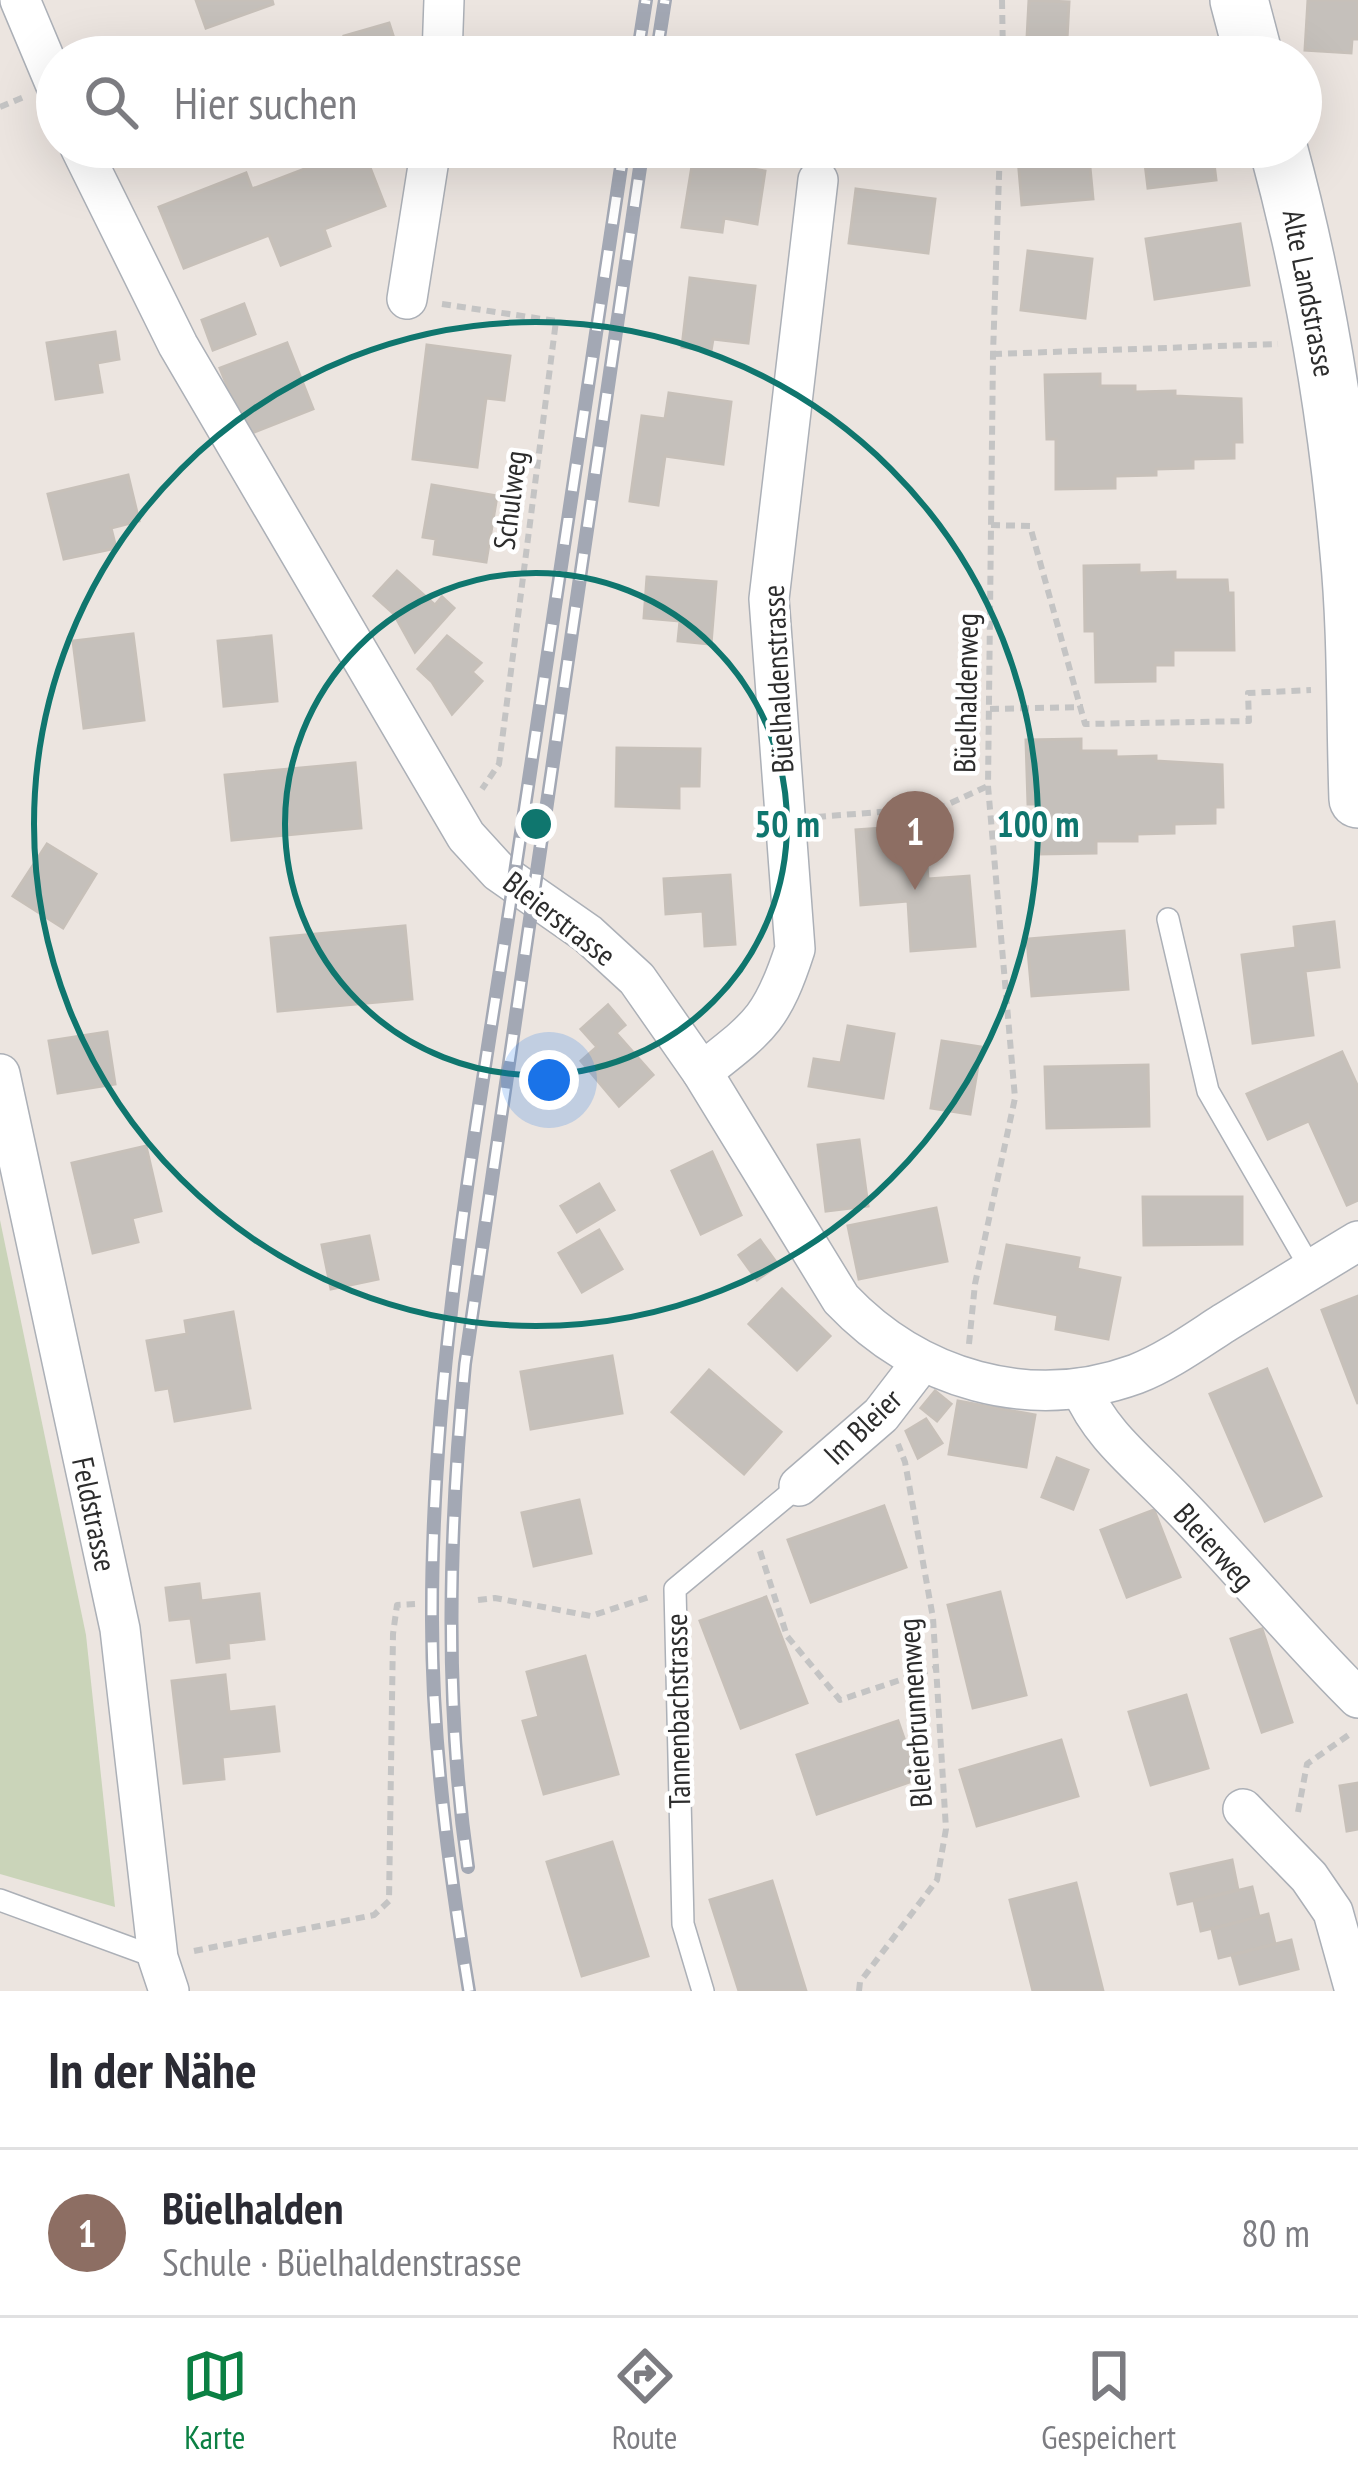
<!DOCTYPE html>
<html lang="de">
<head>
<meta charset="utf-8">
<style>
  body { margin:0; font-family:"PT Sans Narrow",sans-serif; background:#f2f2f3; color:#2b2b33 }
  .you { position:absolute; left:549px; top:1080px; width:42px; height:42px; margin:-30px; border:9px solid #fff; border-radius:50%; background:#1a73e8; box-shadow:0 0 0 18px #1a73e833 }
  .badge { display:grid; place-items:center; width:78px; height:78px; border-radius:50%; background:#0b8043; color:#fff; font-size:39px; font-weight:700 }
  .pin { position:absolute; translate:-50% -99px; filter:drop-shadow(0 3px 6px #0008) }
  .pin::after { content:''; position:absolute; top:63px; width:42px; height:36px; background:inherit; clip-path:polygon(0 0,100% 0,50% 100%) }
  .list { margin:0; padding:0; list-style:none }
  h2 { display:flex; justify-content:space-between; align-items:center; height:156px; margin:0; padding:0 48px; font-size:51px }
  h2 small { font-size:39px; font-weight:400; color:#7c7c81 }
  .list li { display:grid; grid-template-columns:78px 1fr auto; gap:36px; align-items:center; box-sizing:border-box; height:168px; padding:0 48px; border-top:3px solid #e1e1e2 }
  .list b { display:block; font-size:45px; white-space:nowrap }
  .list p { margin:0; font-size:39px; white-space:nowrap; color:#7c7c81 }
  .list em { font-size:39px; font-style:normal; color:#7c7c81 }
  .icon { flex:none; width:66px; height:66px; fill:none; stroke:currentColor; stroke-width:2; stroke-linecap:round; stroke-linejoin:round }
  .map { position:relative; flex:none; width:1358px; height:1991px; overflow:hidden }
  .search { position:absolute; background:#fff; box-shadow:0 12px 48px #0002; left:36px; right:36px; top:36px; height:132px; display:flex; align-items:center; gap:30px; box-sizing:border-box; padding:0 42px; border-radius:66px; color:#7c7c81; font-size:45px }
  .sheet { height:324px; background:#fff }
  nav { display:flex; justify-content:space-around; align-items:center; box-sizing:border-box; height:168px; border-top:3px solid #e1e1e2; background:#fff; font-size:33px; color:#7c7c81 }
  nav a { display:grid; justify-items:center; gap:6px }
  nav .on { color:#0b8043 }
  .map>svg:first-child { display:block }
</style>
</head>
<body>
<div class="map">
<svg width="1358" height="1991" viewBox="0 0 1358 1991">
  <rect width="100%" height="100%" fill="#ece5e0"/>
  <!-- cemetery -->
  <path fill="#cad4b9" d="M0,1220L86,1635L115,1907L0,1874Z"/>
  <!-- building -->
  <g fill="#c5c0bb" stroke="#c7c0b9" stroke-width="3">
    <path d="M196,0H272L273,4L206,28Z"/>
    <path d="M1029,0L1069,2L1066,57H1026Z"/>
    <path d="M1308,0H1358V39H1352L1351,53L1305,50Z"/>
    <path d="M389,23L400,57H350L344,36Z"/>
    <path d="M362,147L385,206L324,229L330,246L281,265L269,235L184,268L159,207L246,173L252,189Z"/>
    <path d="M1017,147H1088L1093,199L1022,205Z"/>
    <path d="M1143,147H1212L1216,180L1148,188Z"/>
    <path d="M693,160L765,171L757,224L724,218L722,232L682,227Z"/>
    <path d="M856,189L935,199L928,253L849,243Z"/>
    <path d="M1240,224L1249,285L1155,299L1146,239Z"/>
    <path d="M1028,251L1092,259L1085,318L1021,310Z"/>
    <path d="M690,278L755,286L748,343L713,339L711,351L682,347Z"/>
    <path d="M244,304L255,334L213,350L202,320Z"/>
    <path d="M115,332L119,359L97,363L102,392L56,399L47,343Z"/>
    <path d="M287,343L313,409L247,435L220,368Z"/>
    <path d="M427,345L510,356L504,400L486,398L477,467L413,459Z"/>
    <path d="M1100,374V386H1135V392L1175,391V396L1241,399L1242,442H1234V458L1193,459V468L1156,469V475L1115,476V488L1056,489V439H1047L1045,375Z"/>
    <path d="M669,393L731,402L723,464L665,456L658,505L630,501L642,416L665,419Z"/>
    <path d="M128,475L139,521L111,528L116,548L64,559L48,494Z"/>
    <path d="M432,485L497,496L486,562L434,554L436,539L423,537Z"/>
    <path d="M1139,565V573L1175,572V580H1227L1228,593H1233L1234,650H1173V665H1155V681L1096,682L1095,631H1085L1084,566Z"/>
    <path d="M397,571L435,605L442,597L454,608L415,652L394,614L374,596Z"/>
    <path d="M647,577L716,582L711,644L678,641L680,621L644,618Z"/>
    <path d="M133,634L144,720L84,728L73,641Z"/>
    <path d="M271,636L277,701L224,706L218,641Z"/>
    <path d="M447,636L481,663L472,672L482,681L452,714L432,682L418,669Z"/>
    <path d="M1081,739V751H1116V757L1156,756V761L1222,765L1223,807H1215V823L1174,824V833L1137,834V841H1096V853L1038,854L1037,804H1028L1026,740Z"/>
    <path d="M617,748L700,749L699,786H679V808L616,806Z"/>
    <path d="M355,763L361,828L232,840L225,775Z"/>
    <path d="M924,825L928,879L969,876L975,946L911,951L908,901L861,905L856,830Z"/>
    <path d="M47,844L96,874L63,928L13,896Z"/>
    <path d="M730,875L735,944L705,946L703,911L666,914L664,879Z"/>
    <path d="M1334,922L1339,967L1305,971L1313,1035L1253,1043L1242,955L1296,948L1294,927Z"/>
    <path d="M405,926L412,999L278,1011L271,938Z"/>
    <path d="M1124,931L1128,989L1032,996L1027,939Z"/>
    <path d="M608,1005L625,1025L616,1033L653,1075L619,1106L581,1061L597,1047L581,1029Z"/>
    <path d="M848,1026L894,1034L883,1098L809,1086L814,1059L841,1063Z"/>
    <path d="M107,1032L115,1084L58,1093L49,1041Z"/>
    <path d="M942,1041L981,1047L970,1114L931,1108Z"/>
    <path d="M1342,1052L1358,1087V1200L1347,1205L1309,1121L1268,1139L1247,1094Z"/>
    <path d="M1148,1065L1149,1126L1047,1128L1045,1067Z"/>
    <path d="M859,1140L868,1206L826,1211L818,1145Z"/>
    <path d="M146,1146L161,1211L132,1218L138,1242L93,1253L72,1163Z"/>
    <path d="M712,1152L741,1215L701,1234L672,1171Z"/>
    <path d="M599,1184L614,1210L577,1232L561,1206Z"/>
    <path d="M1143,1197H1242V1244L1144,1245Z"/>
    <path d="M936,1208L947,1261L859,1279L848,1226Z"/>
    <path d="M599,1230L622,1269L582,1292L559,1253Z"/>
    <path d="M369,1236L378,1279L331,1289L322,1245Z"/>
    <path d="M760,1240L778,1265L757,1280L739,1255Z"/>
    <path d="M1007,1245L1079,1258L1077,1269L1120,1278L1108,1339L1056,1329L1058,1315L995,1303Z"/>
    <path d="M782,1289L830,1336L797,1370L749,1324Z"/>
    <path d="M1358,1296V1404L1322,1310Z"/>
    <path d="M233,1312L250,1408L175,1421L169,1388L156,1390L147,1341L187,1334L185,1321Z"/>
    <path d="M612,1356L622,1413L531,1429L521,1372Z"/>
    <path d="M1267,1369L1321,1496L1265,1521L1210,1394Z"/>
    <path d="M709,1370L781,1432L744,1474L672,1412Z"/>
    <path d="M935,1391L951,1404L937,1421L921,1408Z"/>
    <path d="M958,1401L1035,1415L1026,1467L949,1454Z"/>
    <path d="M926,1419L942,1443L918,1458L906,1431Z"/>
    <path d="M1057,1458L1088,1470L1073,1509L1042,1497Z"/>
    <path d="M579,1500L591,1553L534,1566L522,1513Z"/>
    <path d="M884,1506L906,1567L811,1602L788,1540Z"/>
    <path d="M1154,1510L1180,1577L1127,1597L1101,1530Z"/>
    <path d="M199,1584L201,1601L259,1594L264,1639L228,1643L229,1658L197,1662L191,1618L170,1620L166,1588Z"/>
    <path d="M1000,1592L1026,1695L973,1708L948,1605Z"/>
    <path d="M766,1597L807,1703L741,1728L700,1621Z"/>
    <path d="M1262,1629L1292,1722L1262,1732L1231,1639Z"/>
    <path d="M585,1656L618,1774L544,1794L523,1721L539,1717L527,1672Z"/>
    <path d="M225,1675L229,1712L274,1707L279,1751L222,1757L224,1779L184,1783L172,1681Z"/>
    <path d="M1186,1695L1208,1768L1151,1785L1129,1712Z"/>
    <path d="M898,1721L918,1779L817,1814L797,1755Z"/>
    <path d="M1061,1740L1078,1796L977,1826L960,1770Z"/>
    <path d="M1358,1783V1829L1347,1831L1340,1786Z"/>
    <path d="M612,1842L648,1956L582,1976L547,1862Z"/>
    <path d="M1232,1860L1238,1890L1178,1904L1171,1874Z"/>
    <path d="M772,1881L806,1991H739L710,1900Z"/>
    <path d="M1076,1883L1103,1991H1033L1010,1900Z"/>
    <path d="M1252,1887L1259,1917L1201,1931L1194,1901Z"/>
    <path d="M1268,1914L1275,1944L1219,1958L1212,1929Z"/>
    <path d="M1291,1940L1298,1969L1240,1984L1232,1955Z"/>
  </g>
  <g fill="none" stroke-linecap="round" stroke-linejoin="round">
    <!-- lane casing -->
    <g stroke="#acb0b7" stroke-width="24">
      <g id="lane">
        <path d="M1168,919L1208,1091L1311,1269"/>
        <path d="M0,1900L158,1958"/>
        <path d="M703,1991L683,1924L675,1589L799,1486"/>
      </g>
    </g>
    <!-- street casing -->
    <g stroke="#acb0b7" stroke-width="42">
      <g id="street">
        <path d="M20,0L57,88"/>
        <path d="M442,57L444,0"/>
        <path d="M80,147L178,345L466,836L499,872L588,934L637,979L702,1072L841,1299C917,1379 1029,1413 1136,1374C1167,1362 1196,1341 1224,1323C1268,1296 1313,1268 1358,1241"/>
        <path d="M407,299L431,147"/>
        <path d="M702,1072C759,1027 772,1020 795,949L769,599L818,180"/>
        <path d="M0,1074L120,1629L158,1958L169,1991"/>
        <path d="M1081,1388C1101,1436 1140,1464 1175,1501C1238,1565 1294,1635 1358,1698"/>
        <path d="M799,1486L881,1415L921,1363"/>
        <path d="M1243,1809L1309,1877L1333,1912L1355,1991"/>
      </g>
    </g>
    <!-- secondary casing -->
    <g stroke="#acb0b7" stroke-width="60">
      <g id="secondary">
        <path d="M1239,0L1254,57"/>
        <path d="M1278,147C1314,279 1337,416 1349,552C1357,634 1355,717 1358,799"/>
      </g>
    </g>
    <!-- path -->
    <g stroke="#c4c4c4" stroke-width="6" stroke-dasharray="9 6" stroke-linecap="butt">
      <path d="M1002,0L1003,57"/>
      <path d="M0,107L24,97"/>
      <path d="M442,304L556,321L499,764L482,789"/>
      <path d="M993,354L1278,344"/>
      <path d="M991,525L1030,526L1085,724L1249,721L1248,693L1311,690"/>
      <path d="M990,709L1083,707"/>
      <path d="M817,817L942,807L988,786"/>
      <path d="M969,1344L975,1284L1015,1098L988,786L993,354L1000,147"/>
      <path d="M760,1551L787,1636L840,1700L936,1668"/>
      <path d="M478,1600L495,1598L591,1616L649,1597"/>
      <path d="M1298,1812L1307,1764L1350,1734"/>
      <path d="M194,1951L374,1915L389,1901L393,1634L397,1605L415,1604"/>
      <path d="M859,1991L860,1982L937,1880L946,1829L933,1618L905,1462L898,1444"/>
    </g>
    <!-- lane -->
    <use href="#lane" stroke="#fff" stroke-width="21"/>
    <!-- street -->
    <use href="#street" stroke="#fff" stroke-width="39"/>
    <!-- secondary -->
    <use href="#secondary" stroke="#fff" stroke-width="57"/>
    <!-- rail casing -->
    <g stroke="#a3a8b4" stroke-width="14">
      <g id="rail">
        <path d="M637,57L646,0"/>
        <path d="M656,57L665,0"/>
        <path d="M468,1867C444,1700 449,1531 465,1364L643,147"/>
        <path d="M469,1991C449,1868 432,1745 432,1620C431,1374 476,1129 513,886C550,640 587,393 624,147"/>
      </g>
    </g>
    <!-- rail -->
    <use href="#rail" stroke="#fff" stroke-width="9" stroke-dasharray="27" stroke-linecap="butt"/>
  </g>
  <!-- distance rings -->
  <g fill="none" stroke="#0f766e" stroke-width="6">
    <circle cx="536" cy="824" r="251"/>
    <circle cx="536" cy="824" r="502"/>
  </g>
  <g text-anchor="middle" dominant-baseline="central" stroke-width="9" stroke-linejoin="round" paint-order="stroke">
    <!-- street labels -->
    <g font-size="30" fill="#2c2c2c" stroke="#fff">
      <text transform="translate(1310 293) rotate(79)">Alte Landstrasse</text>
      <text transform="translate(509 500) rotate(-83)">Schulweg</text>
      <text transform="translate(777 679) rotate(-93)">Büelhaldenstrasse</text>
      <text transform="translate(965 693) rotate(-89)">Büelhaldenweg</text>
      <text transform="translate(560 918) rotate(38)">Bleierstrasse</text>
      <text transform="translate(862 1426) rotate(-44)">Im Bleier</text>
      <text transform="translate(95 1514) rotate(78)">Feldstrasse</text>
      <text transform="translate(1215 1546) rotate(48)">Bleierweg</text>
      <text transform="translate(677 1711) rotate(-91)">Tannenbachstrasse</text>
      <text transform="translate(914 1713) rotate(-94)">Bleierbrunnenweg</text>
    </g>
  </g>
  <circle cx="536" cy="824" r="18" fill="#0f766e" stroke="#fff" stroke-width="6"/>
  <g font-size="36" text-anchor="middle" font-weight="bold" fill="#0f766e" stroke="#fff" stroke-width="9" stroke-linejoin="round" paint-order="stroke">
    <text x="787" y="837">50 m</text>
    <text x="1038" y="837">100 m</text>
  </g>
</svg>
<div class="you"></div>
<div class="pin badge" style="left:915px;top:890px;background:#8d6e63">1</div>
<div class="search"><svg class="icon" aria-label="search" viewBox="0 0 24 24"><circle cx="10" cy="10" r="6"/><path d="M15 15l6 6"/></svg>Hier suchen</div>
</div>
<section class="sheet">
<h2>In der Nähe<small></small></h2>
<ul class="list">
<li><span class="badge" style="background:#8d6e63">1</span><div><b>Büelhalden</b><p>Schule · Büelhaldenstrasse</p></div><em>80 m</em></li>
</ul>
</section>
<nav>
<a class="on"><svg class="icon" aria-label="map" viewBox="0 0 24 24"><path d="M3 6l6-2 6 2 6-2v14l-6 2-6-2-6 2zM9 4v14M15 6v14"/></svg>Karte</a>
<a><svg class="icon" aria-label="directions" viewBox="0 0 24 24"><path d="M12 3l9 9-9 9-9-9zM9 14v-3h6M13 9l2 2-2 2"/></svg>Route</a>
<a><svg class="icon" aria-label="saved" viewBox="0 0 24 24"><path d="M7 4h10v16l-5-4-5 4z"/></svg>Gespeichert</a>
</nav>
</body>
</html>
